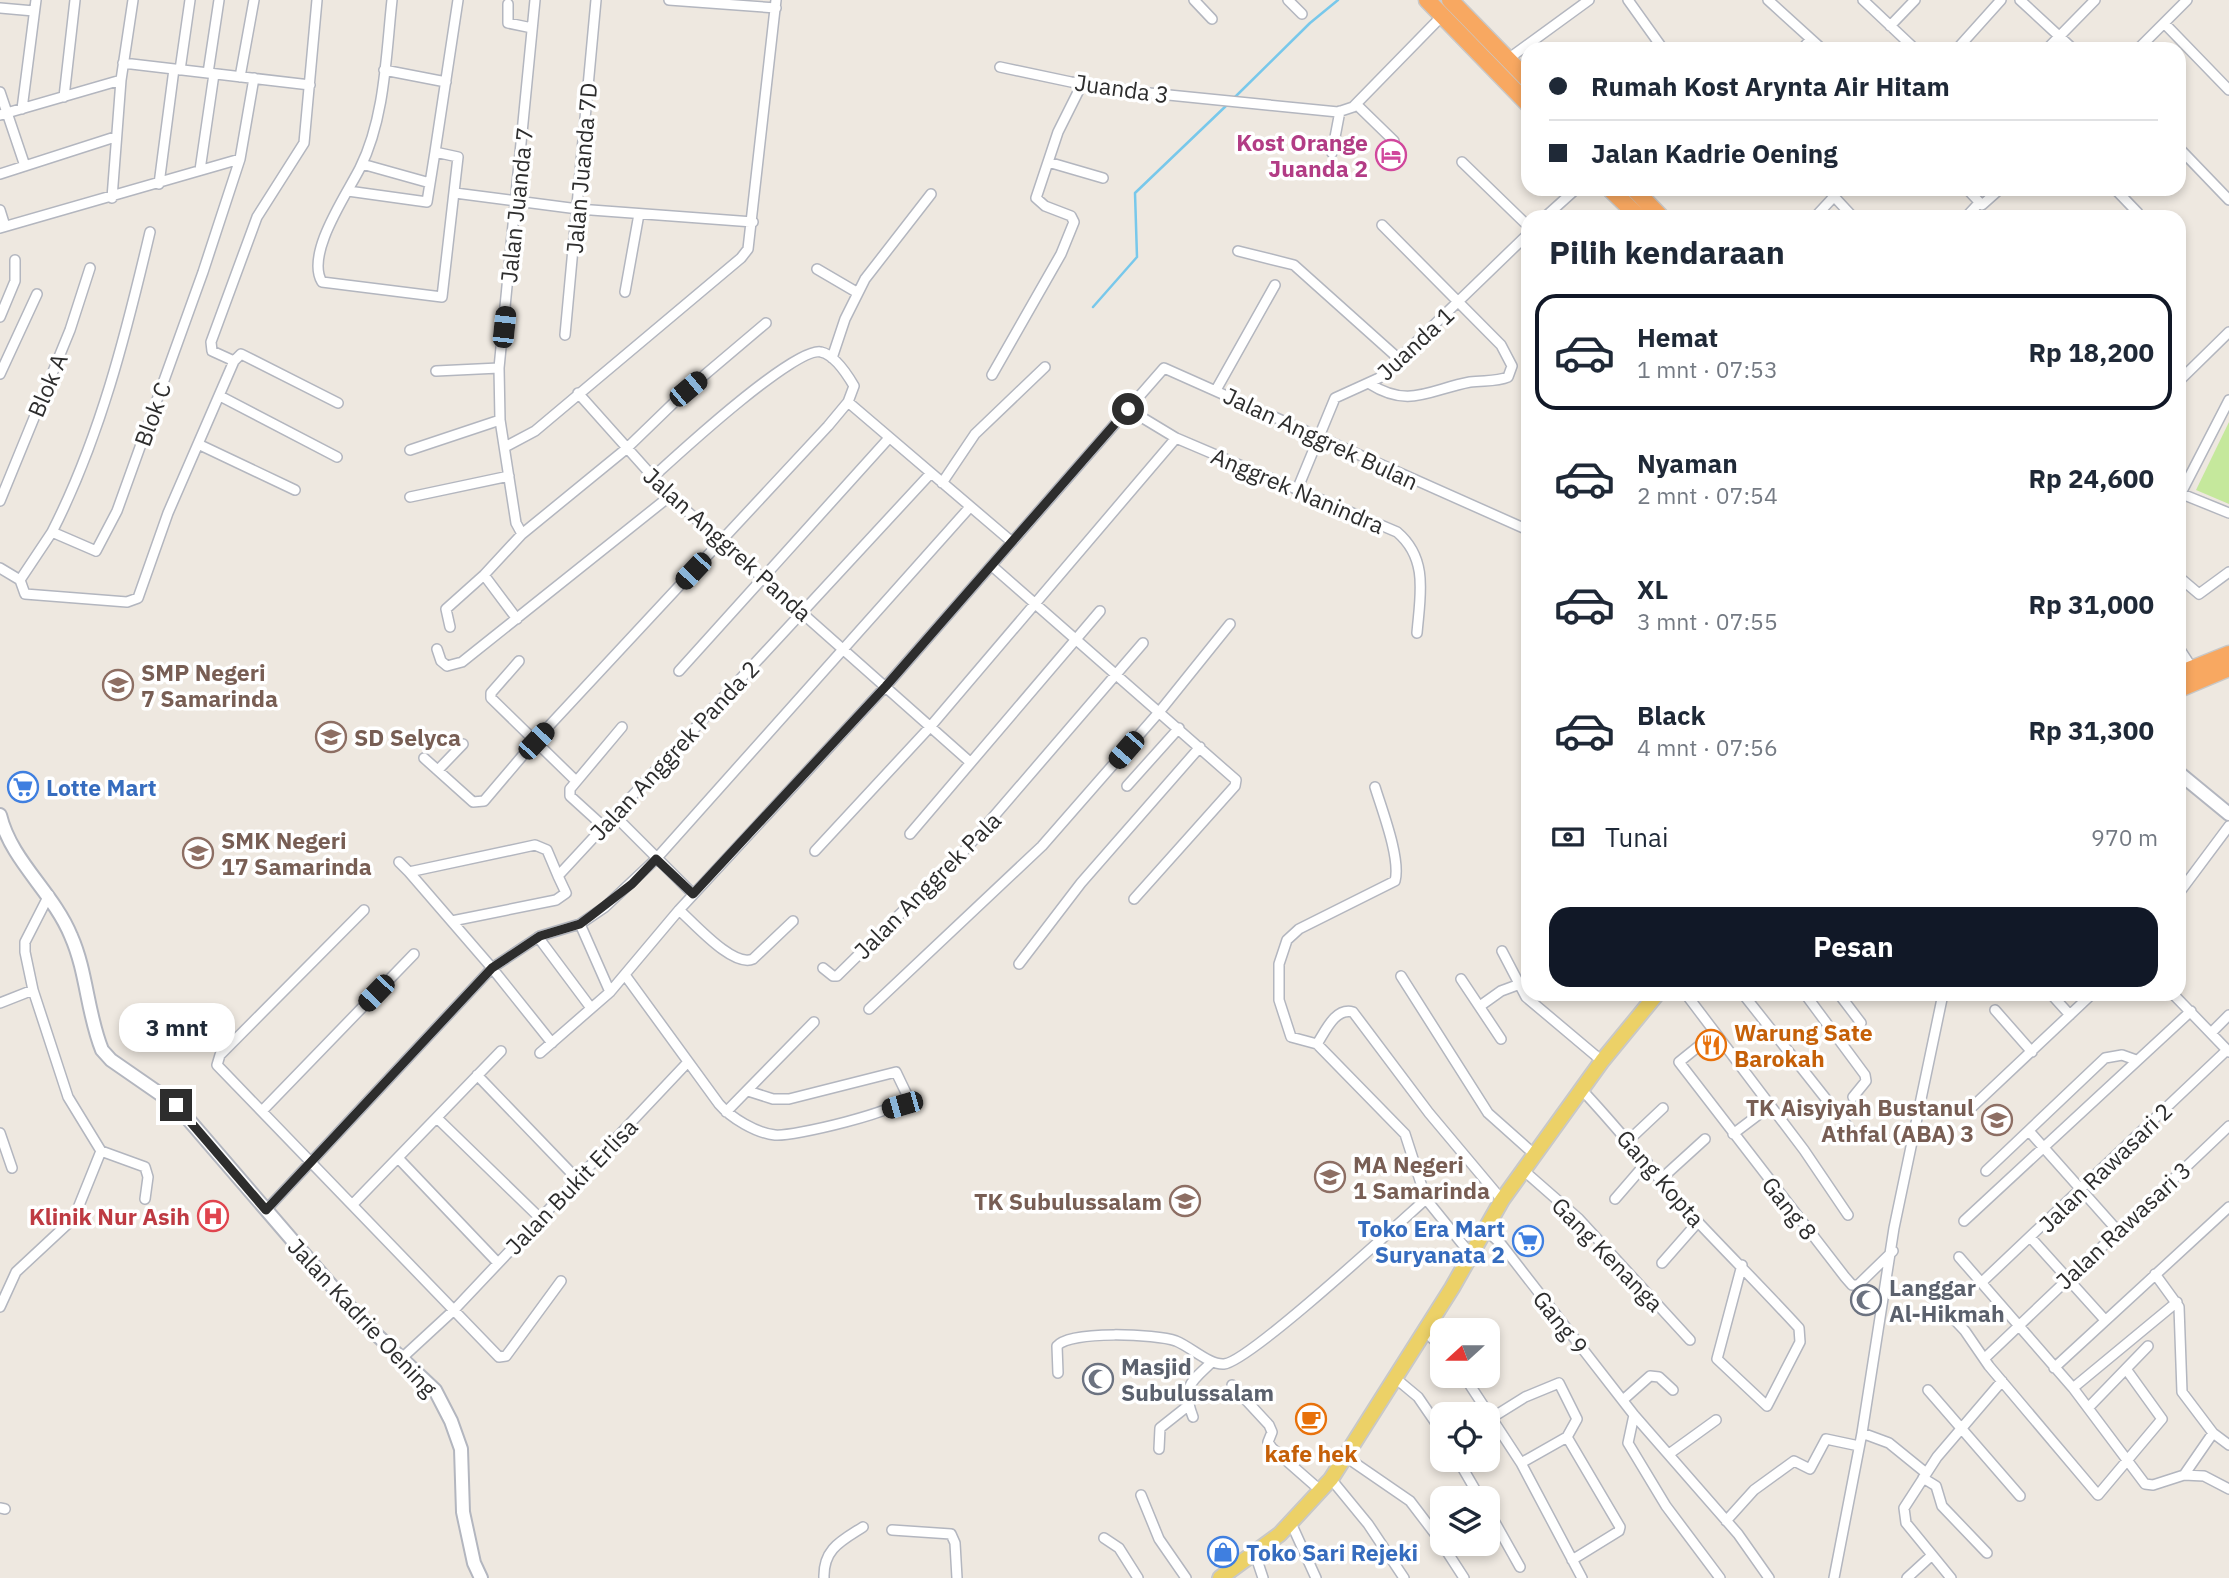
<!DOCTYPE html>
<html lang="id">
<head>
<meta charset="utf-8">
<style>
  body { margin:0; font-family:"IBM Plex Sans",sans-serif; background:#f2f2f3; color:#1f2937; height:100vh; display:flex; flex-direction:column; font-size:26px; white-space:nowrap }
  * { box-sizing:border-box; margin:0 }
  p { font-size:23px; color:#747a83 }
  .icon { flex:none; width:38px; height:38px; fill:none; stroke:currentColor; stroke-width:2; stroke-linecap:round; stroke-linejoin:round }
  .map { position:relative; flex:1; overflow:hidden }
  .details { position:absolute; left:1521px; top:210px; width:665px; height:791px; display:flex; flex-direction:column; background:#fff; border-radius:21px; box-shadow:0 4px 10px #0003 }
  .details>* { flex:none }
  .banner { position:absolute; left:1521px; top:42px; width:665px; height:154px; border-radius:21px; box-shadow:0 4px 10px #0003; display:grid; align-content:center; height:154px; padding:0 28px; background:#fff }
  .needle { width:46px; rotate:249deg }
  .controls { position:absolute; left:1430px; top:1318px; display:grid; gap:14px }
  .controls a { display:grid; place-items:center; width:70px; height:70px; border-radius:14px; background:#fff; box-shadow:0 4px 10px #0003; font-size:35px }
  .end { position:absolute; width:32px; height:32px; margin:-16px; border:9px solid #2d2d2d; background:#fff; box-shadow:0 0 0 4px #fff }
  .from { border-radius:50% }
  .bubble { position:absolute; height:49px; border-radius:21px; background:#fff; box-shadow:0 4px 10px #0003; font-size:23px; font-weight:700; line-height:49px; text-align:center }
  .car { position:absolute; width:21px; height:42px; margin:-21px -10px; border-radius:9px; box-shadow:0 0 5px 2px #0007; background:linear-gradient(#222 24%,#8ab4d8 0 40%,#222 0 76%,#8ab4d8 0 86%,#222 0) }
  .banner b { display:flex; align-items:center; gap:24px; height:66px; font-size:26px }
  .banner b+b { border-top:2px solid #e0e1e3 }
  .banner i { width:18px; height:18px; background:#1f2937 }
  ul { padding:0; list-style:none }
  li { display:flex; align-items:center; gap:21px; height:116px; margin:0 14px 10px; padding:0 14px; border:4px solid transparent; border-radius:21px }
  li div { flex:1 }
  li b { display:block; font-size:26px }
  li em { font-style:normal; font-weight:700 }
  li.selected { border-color:#111827 }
  li>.icon { width:63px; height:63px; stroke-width:1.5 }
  h2 { padding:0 28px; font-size:32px; line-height:84px }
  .pay { display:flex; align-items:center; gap:18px; height:77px; padding:0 28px; font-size:26px }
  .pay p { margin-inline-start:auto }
  .button { display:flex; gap:14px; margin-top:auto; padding:14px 28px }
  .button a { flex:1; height:80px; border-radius:21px; background:#111827; color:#fff; font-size:28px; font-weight:700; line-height:80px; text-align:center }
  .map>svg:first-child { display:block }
  .pitch { fill:#c5e89c }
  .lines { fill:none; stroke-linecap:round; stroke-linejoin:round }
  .stream { stroke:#78c8eb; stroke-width:2.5 }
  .street-casing { stroke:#b3b6bf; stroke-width:12 }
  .secondary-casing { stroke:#b3b6bf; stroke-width:16 }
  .primary-casing { stroke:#c8c8c8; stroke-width:18 }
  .highway-casing { stroke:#c8c8c8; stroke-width:19 }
  .street { stroke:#fff; stroke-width:9 }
  .secondary { stroke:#fff; stroke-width:12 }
  .primary { stroke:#ecd167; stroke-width:14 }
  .highway { stroke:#f8a861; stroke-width:16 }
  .route { stroke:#2d2d2d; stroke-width:9 }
  .labels { text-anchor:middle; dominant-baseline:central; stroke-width:7; stroke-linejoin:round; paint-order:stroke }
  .street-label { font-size:23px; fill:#2d2d2d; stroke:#fff }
  .hotel-label { font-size:23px; font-weight:bold; fill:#b23c85; stroke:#fff; text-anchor:end }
  .education-label { font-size:23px; font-weight:bold; fill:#785e54; stroke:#fff; text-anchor:start }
  .shop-label { font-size:23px; font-weight:bold; fill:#366cbe; stroke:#fff; text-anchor:start }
  .food-label { font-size:23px; font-weight:bold; fill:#c56008; stroke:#fff; text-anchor:start }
  .health-label { font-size:23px; font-weight:bold; fill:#be3a42; stroke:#fff; text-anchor:end }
  .worship-label { font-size:23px; font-weight:bold; fill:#5b616d; stroke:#fff; text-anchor:start }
</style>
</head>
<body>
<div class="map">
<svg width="2229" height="1578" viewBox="0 0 2229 1578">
  <rect width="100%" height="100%" fill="#eee8e0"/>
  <path class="pitch" d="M2229 422V504L2196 490Z"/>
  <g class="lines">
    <path class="stream" d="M1233 99 1310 23 1338 0
      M1093 307 1137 257 1135 193 1228 104"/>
    <g class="street-casing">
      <path id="street" d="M669 0 776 8
        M1194 0 1212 19
        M1288 0 1302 14
        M1628 0 1663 49
        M1768 0 1822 49
        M1863 0 1915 49
        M2020 0 2073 49
        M508 4V23L532 28
        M0 8 34 11
        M2164 23 2229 90
        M1890 26 1915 0
        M1802 49 1811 39
        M1957 49 2001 0
        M2047 49 2095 0
        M2138 49 2187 0
        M1508 59 1589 0
        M123 63 310 85
        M1000 67 1071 82 1139 92 1338 112 1353 107 1442 16
        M180 70 190 0
        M384 70 446 82
        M208 73 219 0
        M240 77 254 0
        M254 78 240 159 203 272 117 511 96 551 52 532 20 580 25 594 127 602 138 598 168 513 234 361 241 354 338 403
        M0 92 25 166
        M64 97 75 0
        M1356 104 1394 141
        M22 109 36 0
        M0 115 121 80
        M2179 148 2229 200
        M435 152 458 0
        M1332 153 1340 111
        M1048 162 1103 178
        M1462 162 1528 226
        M362 164 430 183
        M200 170 214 74
        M0 174 115 137
        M159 184 174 69
        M1827 189 1853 217
        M1967 189 1982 205 2000 189
        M2115 189 2138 213
        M348 191 427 202 435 152 458 157 442 297 322 282C305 254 347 194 360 168 385 118 386 55 392 0
        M455 193 578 209 753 222
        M112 198 121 80 133 0
        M0 210 5 226
        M1545 217 1576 189
        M1815 217 1841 189
        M1966 217 1979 203
        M0 228 240 159
        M1238 251 1294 265 1399 359
        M817 269 858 293
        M625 292 639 214
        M0 317 15 281V260
        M565 335 596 0
        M832 358 845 319 865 279 931 194
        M234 361 212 351 211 342 257 217 304 143 317 0
        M436 371 499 368
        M0 374 37 294
        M992 375 1061 254 1074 222 1071 216 1045 206 1036 198 1058 132 1082 84
        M2179 381 2229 332
        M1370 384C1409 409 1431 389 1470 382 1484 380 1496 382 1508 377L1512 366 1501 345 1382 225
        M1216 390 1275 285
        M578 393 670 496 970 762
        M220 396 337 457
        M848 402 1012 542
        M1128 409 1176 438 1397 532C1429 559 1420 596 1417 633
        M198 444 295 490
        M505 447 535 431 741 258 748 249 776 0
        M410 450 500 420
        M942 483 975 434 1045 367
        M1297 490 1335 398 1379 378 1528 234
        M2182 494 2229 513
        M410 497 509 476
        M2179 497 2229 400
        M0 501 70 330 90 268
        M52 532C100 438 126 334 150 232
        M522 534 516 523 500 420 499 368 535 0
        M992 566 1236 780 1235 786 1134 899
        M0 568 20 580
        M484 575 517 619
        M2179 577 2199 594 2229 572
        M450 627 446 609 484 575 522 534 626 449 688 389 766 323
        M2179 648 2192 668
        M437 649 441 661 447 666 462 662 670 496
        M519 661 491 693V698L576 781
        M679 671 889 438
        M424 758 473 802 484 801 535 741 828 426 848 402 854 386C847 374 835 355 821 352 796 345 675 457 652 478
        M438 770 463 744
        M1127 786 1179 728
        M1375 787C1382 810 1401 859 1395 881L1299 929 1287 940 1279 964V1000L1291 1037 1317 1044 1405 1134 1426 1199 1472 1256
        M614 815 693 894
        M603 826 570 796V789L622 727
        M910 834 1100 611
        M815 851 930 727 1176 438
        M399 862 409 872
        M558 876 547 850 535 845 409 872 492 968 540 936 580 924 605 907 656 859 970 507
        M2179 893 2229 826
        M364 910 220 1055 217 1065 499 1357 506 1356 561 1281
        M679 910C694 923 733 968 753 959L793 921
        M452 921 556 900 566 893 558 876 931 473
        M580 924 610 992
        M538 937 591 1008
        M1502 951 1526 997 1602 1061
        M1019 964 1081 883 1200 747
        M823 968 833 976H837L964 851 1143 643
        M625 975 719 1104C731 1118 756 1133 775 1135 792 1137 902 1111 908 1097L896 1072 789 1099H773L748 1091
        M1401 976 1488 1113 1534 1154
        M1461 979 1501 1039
        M1686 994 1804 1150 1848 1215
        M1743 994 1849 1128
        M1805 994 1865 1075 1866 1081 1853 1097
        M1839 994 1861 1023
        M2051 994 2070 1015
        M2173 994 2229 1052
        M0 1003 33 990
        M1480 1006 1501 991 1528 981
        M869 1009 1042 846 1160 711 1230 624
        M1995 1010 2032 1052
        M1715 1033 1679 1062 1845 1277 1852 1285H1858L1893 1251
        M2211 1033 2229 1015
        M1317 1044C1325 1032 1335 1007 1353 1012L1429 1113 1502 1200
        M540 1053 610 992 679 910 886 686 1164 368 1528 530
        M477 1075 579 1181
        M1581 1089C1622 1132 1658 1180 1699 1223 1732 1258 1766 1292 1799 1328L1800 1342 1767 1406 1717 1359 1742 1265
        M1970 1109 2092 994
        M262 1111 414 954
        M726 1112 814 1022
        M437 1118 541 1219
        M2029 1131 2117 1230
        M0 1133 12 1168
        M1733 1134 1770 1106
        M1629 1140 1663 1108
        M101 1151 145 1167 148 1177 145 1199
        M399 1159 498 1263
        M1523 1170 1579 1219 1690 1340
        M1986 1171 2105 1058 2122 1055 2136 1060
        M1661 1179 1705 1139
        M1615 1199 1647 1162
        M353 1204 501 1051
        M266 1210 492 968 552 1043
        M1964 1221 2191 1011
        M1486 1230 1501 1244 1634 1415 1738 1534 1769 1578
        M2031 1238 2105 1320
        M1959 1257 2073 1388 2145 1484 2153 1485 2184 1475 2213 1433
        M1662 1263 1698 1222
        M2155 1274 2179 1307 2182 1392 2213 1433 2229 1445
        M1981 1283 2227 1050
        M1934 1298 1965 1331 1989 1366 2098 1495 2162 1419 2126 1369
        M0 1307 16 1272 74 1218 101 1151 68 1097 33 990 25 952V942L49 895
        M1424 1330 1442 1348
        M403 1357 454 1310 688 1062
        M1985 1358 2229 1126
        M2054 1368 2229 1207
        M1058 1373 1057 1346C1070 1330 1156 1334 1176 1341 1191 1347 1209 1365 1224 1364 1249 1362 1398 1224 1426 1199
        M1464 1376 1521 1463 1582 1578
        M1394 1377 1418 1397 1442 1432
        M1232 1385 1269 1425 1272 1432 1268 1442 1272 1448 1321 1491
        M2073 1388 2177 1302
        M1928 1390 2020 1496
        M1623 1400 1650 1376 1659 1377 1673 1390
        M2088 1408 2148 1346
        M1634 1415 1628 1443 1666 1506 1720 1578
        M1193 1417C1181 1386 1191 1382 1212 1362
        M1493 1417 1525 1397 1559 1383 1577 1419 1567 1437
        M1862 1433 1889 1443 1926 1473
        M1159 1449 1160 1428 1189 1405
        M1669 1454 1716 1420
        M1346 1457 1410 1501 1442 1543
        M1458 1460 1480 1498
        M1521 1463 1567 1437 1620 1527 1619 1531 1572 1560
        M2184 1475 2204 1476 2229 1489
        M1923 1478 1936 1486 1942 1506 1987 1553
        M1331 1479 1368 1524 1404 1578
        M1141 1495 1159 1539 1186 1578
        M0 1508 5 1509
        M1488 1510 1520 1567
        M1726 1521 1754 1490 1794 1461 1810 1469 1826 1439 1859 1446
        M1291 1523 1316 1578
        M892 1530 951 1534 955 1543 957 1578
        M1104 1538 1119 1548 1138 1578
        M1442 1544 1464 1578
        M1255 1554 1263 1578
        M824 1578C823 1549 841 1541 863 1527
        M1834 1578 1862 1433 1894 1228 1943 994
        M1907 1578 1931 1556
        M1951 1578 1906 1523 1904 1508 1937 1457 2002 1381"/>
    </g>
    <g class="secondary-casing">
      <path id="secondary" d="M2179 773 2229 814
        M0 815C11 861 53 892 71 936 87 972 87 1013 102 1050L111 1060 176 1105 361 1320 435 1390 451 1421 461 1449 463 1512 474 1563 481 1578"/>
    </g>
    <g class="primary-casing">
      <path id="primary" d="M1220 1578 1280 1534 1331 1479 1452 1288 1502 1200 1602 1061 1657 994"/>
    </g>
    <g class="highway-casing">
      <path id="highway" d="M1427 0 1528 104
        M1450 0 1528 80
        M1610 189 1639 217
        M1634 189 1661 217
        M2179 674 2229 654
        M2179 689 2229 668"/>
    </g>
    <use href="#street" class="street"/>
    <use href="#secondary" class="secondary"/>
    <use href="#primary" class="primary"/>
    <use href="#highway" class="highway"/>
  </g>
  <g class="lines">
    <path class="route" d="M176 1105 266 1210 492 968 540 936 580 924 592 915 632 884 656 859 693 894 886 686 1128 409"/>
  </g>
  <defs>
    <g id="hotel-ring" transform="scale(1.575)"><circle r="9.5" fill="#fff" stroke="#d1479c" stroke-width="1.5"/><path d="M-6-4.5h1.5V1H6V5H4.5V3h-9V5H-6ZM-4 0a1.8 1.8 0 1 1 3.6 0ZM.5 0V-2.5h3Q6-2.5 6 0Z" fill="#d1479c"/></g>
    <g id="school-ring" transform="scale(1.575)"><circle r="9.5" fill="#fff" stroke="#8d6e63" stroke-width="1.5"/><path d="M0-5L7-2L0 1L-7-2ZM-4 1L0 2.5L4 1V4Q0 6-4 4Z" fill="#8d6e63"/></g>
    <g id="supermarket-ring" transform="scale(1.575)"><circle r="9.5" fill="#fff" stroke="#3f7fe0" stroke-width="1.5"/><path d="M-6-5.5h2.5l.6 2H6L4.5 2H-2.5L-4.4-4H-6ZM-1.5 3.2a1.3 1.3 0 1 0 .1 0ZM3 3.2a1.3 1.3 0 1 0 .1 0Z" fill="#3f7fe0"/></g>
    <g id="restaurant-ring" transform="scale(1.575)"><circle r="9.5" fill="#fff" stroke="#e8710a" stroke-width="1.5"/><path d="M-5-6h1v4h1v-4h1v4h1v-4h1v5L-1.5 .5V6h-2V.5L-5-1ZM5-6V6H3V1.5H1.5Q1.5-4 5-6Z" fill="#e8710a"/></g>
    <g id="hospital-ring" transform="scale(1.575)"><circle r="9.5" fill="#fff" stroke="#e0444e" stroke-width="1.5"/><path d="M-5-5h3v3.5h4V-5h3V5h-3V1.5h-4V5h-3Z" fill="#e0444e"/></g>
    <g id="mosque-ring" transform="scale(1.575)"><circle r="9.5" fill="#fff" stroke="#6b7280" stroke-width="1.5"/><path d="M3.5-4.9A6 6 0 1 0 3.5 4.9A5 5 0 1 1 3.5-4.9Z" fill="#6b7280"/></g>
    <g id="cafe-ring" transform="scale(1.575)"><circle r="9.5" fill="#fff" stroke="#e8710a" stroke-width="1.5"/><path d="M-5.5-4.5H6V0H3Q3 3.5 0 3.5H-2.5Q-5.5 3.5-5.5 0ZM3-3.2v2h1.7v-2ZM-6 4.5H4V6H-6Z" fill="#e8710a"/></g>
    <g id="shop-ring" transform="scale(1.575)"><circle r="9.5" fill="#fff" stroke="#3f7fe0" stroke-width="1.5"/><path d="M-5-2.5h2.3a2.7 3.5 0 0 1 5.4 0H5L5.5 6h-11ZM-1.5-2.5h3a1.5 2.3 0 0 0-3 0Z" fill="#3f7fe0"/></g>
  </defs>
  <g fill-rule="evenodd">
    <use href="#hotel-ring" x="1391" y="155"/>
    <use href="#school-ring" x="118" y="685"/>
    <use href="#school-ring" x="331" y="737"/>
    <use href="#supermarket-ring" x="23" y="787"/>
    <use href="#school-ring" x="198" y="853"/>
    <use href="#restaurant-ring" x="1711" y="1045"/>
    <use href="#school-ring" x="1997" y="1120"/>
    <use href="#school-ring" x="1330" y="1177"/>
    <use href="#school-ring" x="1185" y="1201"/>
    <use href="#hospital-ring" x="213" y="1216"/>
    <use href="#supermarket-ring" x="1528" y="1241"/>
    <use href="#mosque-ring" x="1866" y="1300"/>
    <use href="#mosque-ring" x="1098" y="1379"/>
    <use href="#cafe-ring" x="1311" y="1419"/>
    <use href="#shop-ring" x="1223" y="1552"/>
  </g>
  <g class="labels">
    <g class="street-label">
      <text transform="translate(1122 88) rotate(8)">Juanda 3</text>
      <text transform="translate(581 168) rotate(-85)">Jalan Juanda 7D</text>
      <text transform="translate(516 205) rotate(-84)">Jalan Juanda 7</text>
      <text transform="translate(1415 343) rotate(-43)">Juanda 1</text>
      <text transform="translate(47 385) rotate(-67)">Blok A</text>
      <text transform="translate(152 414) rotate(-70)">Blok C</text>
      <text transform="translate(1321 438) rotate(25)">Jalan Anggrek Bulan</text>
      <text transform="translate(1298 490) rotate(23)">Anggrek Nanindra</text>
      <text transform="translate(728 544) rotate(42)">Jalan Anggrek Panda</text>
      <text transform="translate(674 750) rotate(-47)">Jalan Anggrek Panda 2</text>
      <text transform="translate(927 885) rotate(-45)">Jalan Anggrek Pala</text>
      <text transform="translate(2105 1167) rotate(-44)">Jalan Rawasari 2</text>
      <text transform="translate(1661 1178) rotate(49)">Gang Kopta</text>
      <text transform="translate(571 1186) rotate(-46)">Jalan Bukit Erlisa</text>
      <text transform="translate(1790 1208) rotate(52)">Gang 8</text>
      <text transform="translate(2123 1225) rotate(-43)">Jalan Rawasari 3</text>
      <text transform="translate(1608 1254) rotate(46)">Gang Kenanga</text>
      <text transform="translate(363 1317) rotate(47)">Jalan Kadrie Oening</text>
      <text transform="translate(1561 1322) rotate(52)">Gang 9</text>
    </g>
    <g class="hotel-label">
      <text x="1368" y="142">Kost Orange<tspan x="1368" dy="26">Juanda 2</tspan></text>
    </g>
    <g class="education-label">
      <text x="141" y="672">SMP Negeri<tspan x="141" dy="26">7 Samarinda</tspan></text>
      <text x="354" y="737">SD Selyca</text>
      <text x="221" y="840">SMK Negeri<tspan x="221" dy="26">17 Samarinda</tspan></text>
      <text x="1974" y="1107" text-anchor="end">TK Aisyiyah Bustanul<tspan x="1974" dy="26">Athfal (ABA) 3</tspan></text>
      <text x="1353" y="1164">MA Negeri<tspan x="1353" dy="26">1 Samarinda</tspan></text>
      <text x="1162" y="1201" text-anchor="end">TK Subulussalam</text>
    </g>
    <g class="shop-label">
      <text x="46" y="787">Lotte Mart</text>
      <text x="1505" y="1228" text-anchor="end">Toko Era Mart<tspan x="1505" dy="26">Suryanata 2</tspan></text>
      <text x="1246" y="1552">Toko Sari Rejeki</text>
    </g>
    <g class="food-label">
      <text x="1734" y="1032">Warung Sate<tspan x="1734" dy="26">Barokah</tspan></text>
      <text x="1311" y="1453" text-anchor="middle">kafe hek</text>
    </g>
    <g class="health-label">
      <text x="190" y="1216">Klinik Nur Asih</text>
    </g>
    <g class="worship-label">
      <text x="1889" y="1287">Langgar<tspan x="1889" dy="26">Al-Hikmah</tspan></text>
      <text x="1121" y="1366">Masjid<tspan x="1121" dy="26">Subulussalam</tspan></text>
    </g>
  </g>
</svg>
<div class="controls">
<a><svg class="needle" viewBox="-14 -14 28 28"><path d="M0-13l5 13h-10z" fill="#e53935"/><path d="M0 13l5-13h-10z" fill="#747a83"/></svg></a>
<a><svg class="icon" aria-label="locate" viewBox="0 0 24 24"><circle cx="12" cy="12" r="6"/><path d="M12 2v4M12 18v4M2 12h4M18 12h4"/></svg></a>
<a><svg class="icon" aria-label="layers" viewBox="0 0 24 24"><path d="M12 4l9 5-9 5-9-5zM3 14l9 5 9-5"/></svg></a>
</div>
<i class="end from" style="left:1128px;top:409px"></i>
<i class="end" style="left:176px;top:1105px"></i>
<div class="bubble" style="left:119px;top:1003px;width:116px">3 mnt</div>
<i class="car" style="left:504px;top:327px;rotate:6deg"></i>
<i class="car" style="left:688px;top:389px;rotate:50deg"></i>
<i class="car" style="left:693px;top:571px;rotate:223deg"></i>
<i class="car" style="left:536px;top:741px;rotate:43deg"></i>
<i class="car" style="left:1126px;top:750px;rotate:221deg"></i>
<i class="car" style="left:376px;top:993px;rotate:224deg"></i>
<i class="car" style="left:902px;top:1105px;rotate:254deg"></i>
<div class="banner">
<b><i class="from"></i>Rumah Kost Arynta Air Hitam</b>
<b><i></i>Jalan Kadrie Oening</b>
</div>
<section class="details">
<h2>Pilih kendaraan</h2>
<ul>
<li class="selected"><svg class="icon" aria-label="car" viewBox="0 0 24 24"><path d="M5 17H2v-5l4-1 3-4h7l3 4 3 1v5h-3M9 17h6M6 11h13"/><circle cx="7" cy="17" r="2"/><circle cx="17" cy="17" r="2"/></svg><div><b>Hemat</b><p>1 mnt · 07:53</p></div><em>Rp 18,200</em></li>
<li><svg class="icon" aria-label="car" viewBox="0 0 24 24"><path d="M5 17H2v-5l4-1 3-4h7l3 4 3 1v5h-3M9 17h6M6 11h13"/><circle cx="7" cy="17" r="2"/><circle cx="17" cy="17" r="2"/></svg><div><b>Nyaman</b><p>2 mnt · 07:54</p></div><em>Rp 24,600</em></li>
<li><svg class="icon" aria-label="car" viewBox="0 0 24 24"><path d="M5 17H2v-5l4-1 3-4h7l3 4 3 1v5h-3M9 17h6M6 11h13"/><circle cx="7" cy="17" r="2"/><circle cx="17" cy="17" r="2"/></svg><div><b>XL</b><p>3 mnt · 07:55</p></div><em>Rp 31,000</em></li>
<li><svg class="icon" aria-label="car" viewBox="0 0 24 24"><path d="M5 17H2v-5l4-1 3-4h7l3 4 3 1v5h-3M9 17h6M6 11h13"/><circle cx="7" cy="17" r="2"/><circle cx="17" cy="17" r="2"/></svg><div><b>Black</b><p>4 mnt · 07:56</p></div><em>Rp 31,300</em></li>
</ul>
<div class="pay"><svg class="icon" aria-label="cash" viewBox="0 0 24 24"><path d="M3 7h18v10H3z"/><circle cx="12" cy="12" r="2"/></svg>Tunai<p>970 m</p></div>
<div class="button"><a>Pesan</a></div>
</section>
</div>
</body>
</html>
